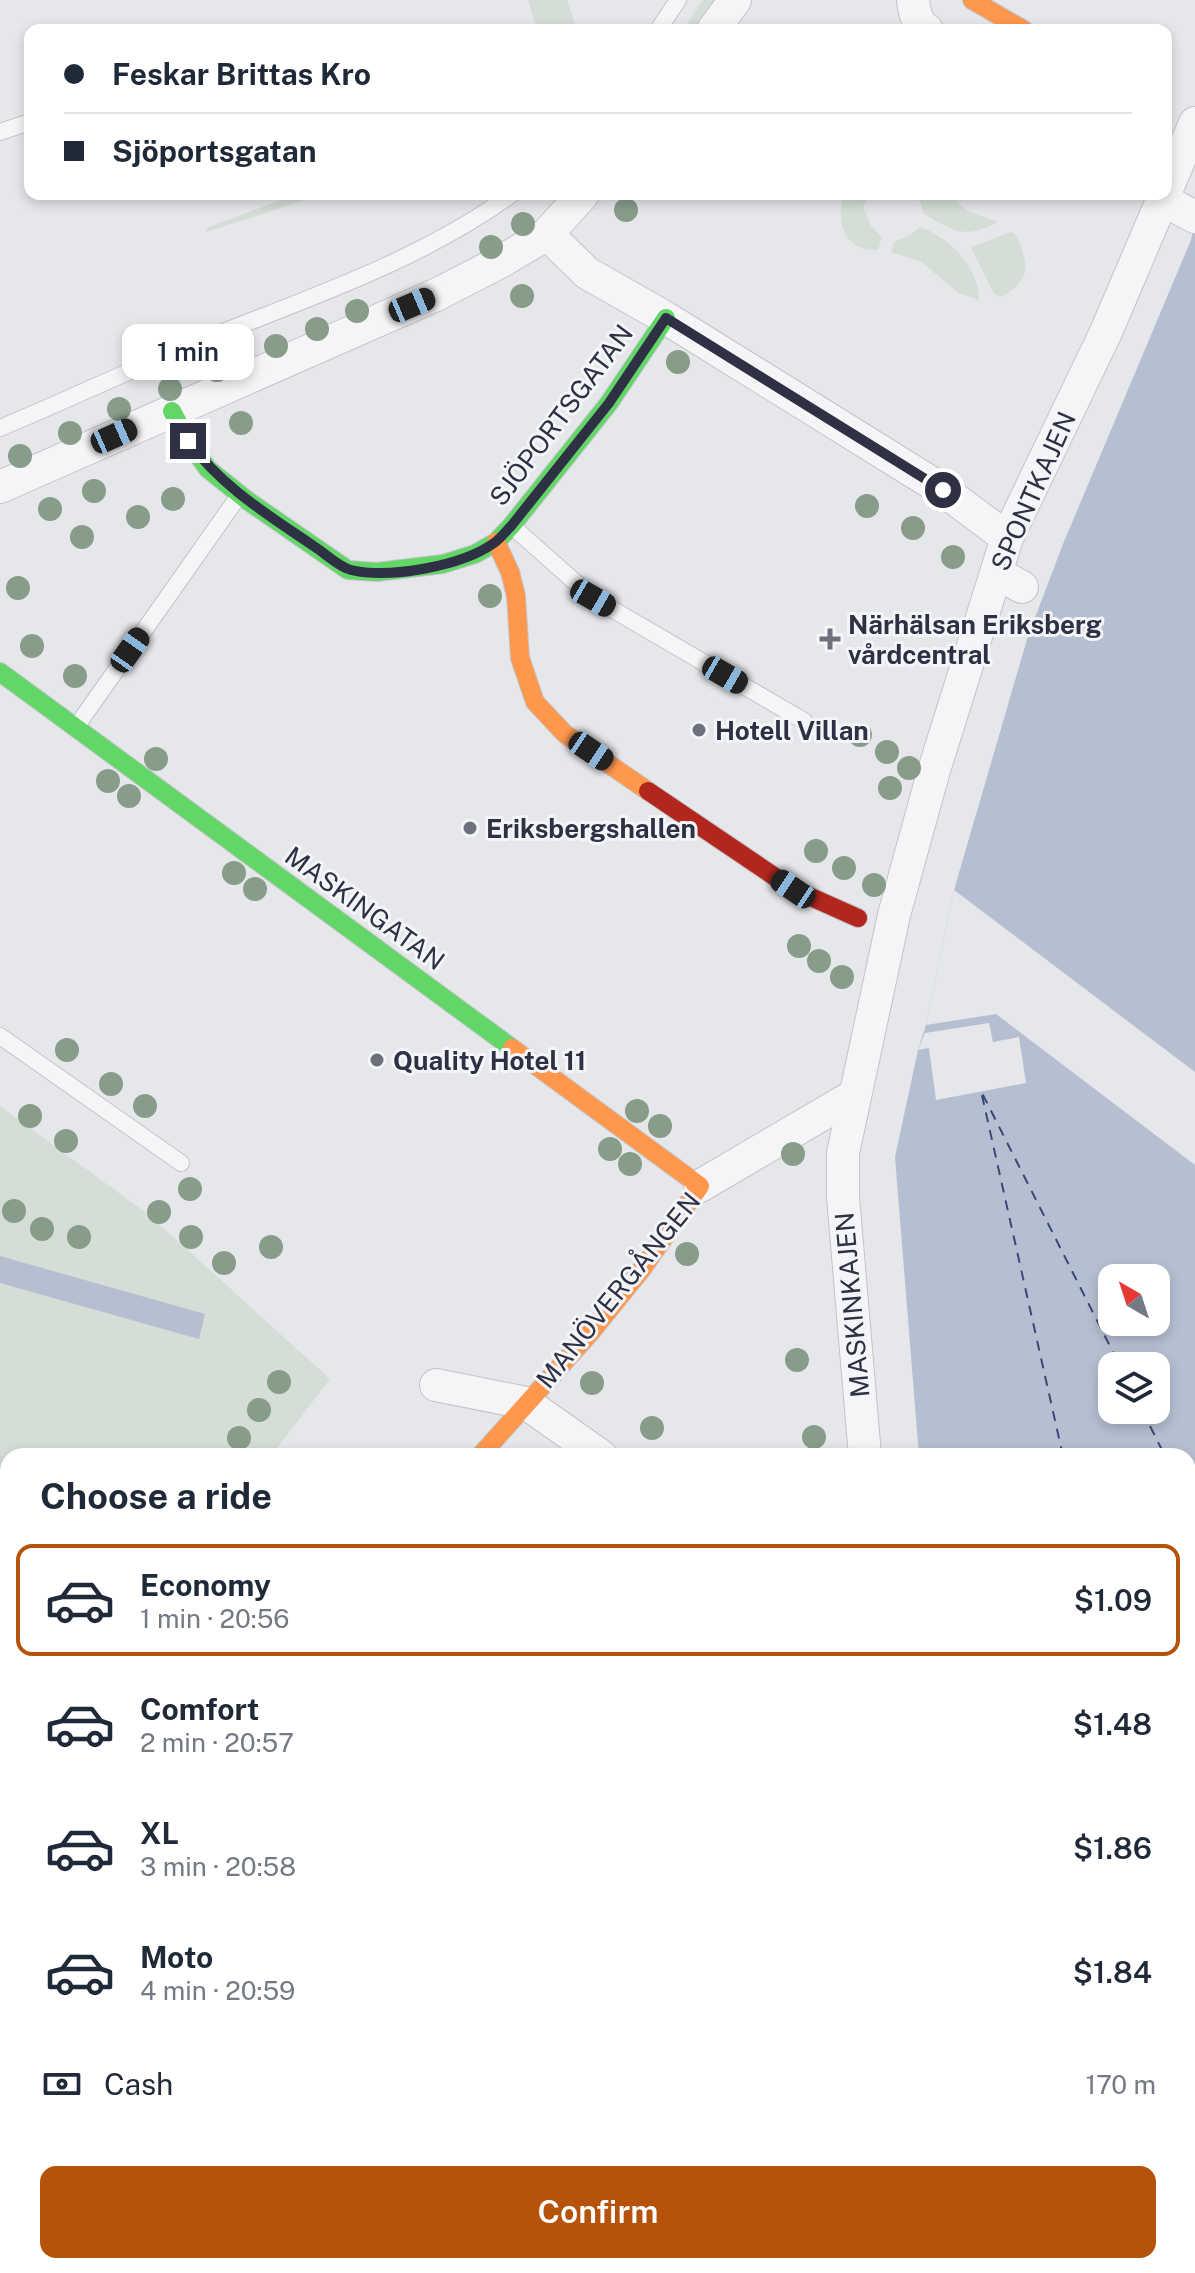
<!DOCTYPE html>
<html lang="en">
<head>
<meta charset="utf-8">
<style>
  body { margin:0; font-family:"Public Sans",sans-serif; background:#f2f2f3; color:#1f2937; height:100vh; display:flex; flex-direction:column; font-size:30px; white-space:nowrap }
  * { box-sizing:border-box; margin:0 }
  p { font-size:26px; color:#747a83 }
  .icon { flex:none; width:44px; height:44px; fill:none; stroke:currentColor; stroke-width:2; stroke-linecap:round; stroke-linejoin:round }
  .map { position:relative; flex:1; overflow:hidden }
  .side { position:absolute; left:0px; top:1448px; width:1196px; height:826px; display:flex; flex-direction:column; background:#fff; border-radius:24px 24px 0 0; box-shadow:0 4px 12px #0003 }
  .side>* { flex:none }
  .top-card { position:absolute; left:24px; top:24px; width:1148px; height:176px; border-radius:16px; box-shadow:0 4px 12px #0003; display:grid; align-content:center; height:176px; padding:0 40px; background:#fff }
  .needle { width:52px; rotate:321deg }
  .fabs { position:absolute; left:1098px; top:1264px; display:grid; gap:16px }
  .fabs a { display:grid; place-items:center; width:72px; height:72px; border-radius:16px; background:#fff; box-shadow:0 4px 12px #0003; font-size:40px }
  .end { position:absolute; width:36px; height:36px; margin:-18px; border:10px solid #2d3143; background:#fff; box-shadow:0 0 0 4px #fff }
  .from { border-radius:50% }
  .bubble { position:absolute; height:56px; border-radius:16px; background:#fff; box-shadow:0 4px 12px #0003; font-size:26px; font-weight:600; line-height:56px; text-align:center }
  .car { position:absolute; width:24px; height:48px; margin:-24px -12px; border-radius:10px; box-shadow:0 0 6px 2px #0007; background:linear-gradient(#222 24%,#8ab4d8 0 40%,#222 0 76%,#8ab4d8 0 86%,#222 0) }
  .top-card b { display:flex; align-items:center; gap:28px; height:76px; font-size:30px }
  .top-card b+b { border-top:2px solid #e0e1e3 }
  .top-card i { width:20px; height:20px; background:#1f2937 }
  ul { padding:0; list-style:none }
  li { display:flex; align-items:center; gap:24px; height:112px; margin:0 16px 12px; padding:0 24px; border:4px solid transparent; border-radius:16px }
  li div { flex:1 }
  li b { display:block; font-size:30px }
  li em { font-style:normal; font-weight:600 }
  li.on { border-color:#b45309 }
  li>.icon { width:72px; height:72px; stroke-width:1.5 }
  h2 { padding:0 40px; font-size:36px; line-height:96px }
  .pay { display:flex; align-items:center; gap:20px; height:88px; padding:0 40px; font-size:30px }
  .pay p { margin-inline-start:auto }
  .button { display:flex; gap:16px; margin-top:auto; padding:16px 40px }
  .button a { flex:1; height:92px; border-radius:16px; background:#b45309; color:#fff; font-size:32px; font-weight:600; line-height:92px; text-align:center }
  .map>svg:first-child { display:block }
  .green { fill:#d4ddd6 }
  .water { fill:#b6bfd2; fill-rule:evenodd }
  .pier { fill:#e5e7ea }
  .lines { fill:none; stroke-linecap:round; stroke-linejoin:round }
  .ferry { stroke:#394974; stroke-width:2; stroke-dasharray:10 8; stroke-linecap:butt }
  .lane-casing { stroke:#c2c4c7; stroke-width:18 }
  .street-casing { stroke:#c2c4c7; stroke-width:34 }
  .fast-casing { stroke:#c2c4c7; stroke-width:20 }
  .slow-casing { stroke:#c2c4c7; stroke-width:20 }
  .jam-casing { stroke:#c2c4c7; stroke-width:20 }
  .lane { stroke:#f5f5f7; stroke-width:16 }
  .street { stroke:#f5f5f7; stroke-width:32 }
  .fast { stroke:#63d668; stroke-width:18 }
  .slow { stroke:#ff974d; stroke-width:18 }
  .jam { stroke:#b3261e; stroke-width:18 }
  .tree { fill:#889c8a }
  .route { stroke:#2d3143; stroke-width:10 }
  .poi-dot { fill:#6d717d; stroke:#f4f5f8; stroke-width:3 }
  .labels { text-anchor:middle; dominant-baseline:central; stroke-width:6; stroke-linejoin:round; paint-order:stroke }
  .street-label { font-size:26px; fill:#2d3143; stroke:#f4f5f8 }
  .poi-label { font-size:26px; font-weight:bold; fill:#2d3143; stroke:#f4f5f8; text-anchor:start }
</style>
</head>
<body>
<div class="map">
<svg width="1195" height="2273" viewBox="0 0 1195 2273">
  <rect width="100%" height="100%" fill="#e5e7ea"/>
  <path class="green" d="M528 0H567L577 30H537Z
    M703 0H721L701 30H683Z
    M298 194 321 195 206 232 208 227Z
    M844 194H870L863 207 871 226 882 237 878 250C844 252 835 221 844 194Z
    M914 194H949L967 211 998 222C964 240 953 231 923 213L921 203Z
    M920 227C949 237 979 267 979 300L959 293 920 261 891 252 894 242 910 235Z
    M1011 232 1015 234C1029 261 1032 281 1001 297L994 294 971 247Z
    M0 1106 149 1215 330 1379 271 1456H8V1504L0 1499Z
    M613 2266H668L662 2273H619Z"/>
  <path class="water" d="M1195 220V2273H966V2266H1188V1456H919L895 1157 918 1050 926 1025 954 890 1028 636 1063 544 1191 240ZM1112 1278H1156V1322H1112ZM1112 1366H1156V1410H1112Z
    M0 1256 205 1314 199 1339 0 1283Z"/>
  <path class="pier" d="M954 890 1195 1072V1165L996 1014 926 1025Z
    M989 1023 993 1042 1019 1037 1026 1083 936 1100 929 1048 918 1050 925 1033Z"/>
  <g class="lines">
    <path class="ferry" d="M1142 1410 1165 1456
      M1063 1456 981 1091 1120 1366
      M1188 1502 1195 1516
      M1188 2013 1195 2045"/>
    <g class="lane-casing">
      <path id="lane" d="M658 30 678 0
        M0 132 30 122
        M0 428C70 399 138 366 208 338 311 297 421 260 512 194
        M513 527 593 598 804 721
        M76 727 238 497
        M0 1036 181 1163"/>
    </g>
    <g class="street-casing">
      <path id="street" d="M913 0C914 11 917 24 927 30
        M713 30 735 0
        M1163 200 1195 217
        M547 234 587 273 666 318 943 490 1007 538
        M0 487 438 294 502 261 547 234 583 194
        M996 573 1022 587
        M700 1186 855 1095
        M436 1385 526 1403 601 1456
        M865 1456 843 1197V1153L894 915 934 770 1007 538 1106 332 1195 123
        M0 1871 8 1880
        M0 2038 8 2031
        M391 2266 400 2273
        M933 2266V2273"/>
    </g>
    <g class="fast-casing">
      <path id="fast" d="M172 411 188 441 208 469 248 501 348 570 377 572 443 564 475 554 496 542 512 525 609 403 666 318
        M0 672 512 1048"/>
    </g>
    <g class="slow-casing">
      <path id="slow" d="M972 0 1024 30
        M496 542 510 572 516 596 520 658 535 702 565 734 648 791
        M480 1456 591 1332 642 1269 700 1186 512 1048"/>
    </g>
    <g class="jam-casing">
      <path id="jam" d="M648 791 793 889 858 918"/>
    </g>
    <use href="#lane" class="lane"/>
    <use href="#street" class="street"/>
    <use href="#fast" class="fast"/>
    <use href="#slow" class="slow"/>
    <use href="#jam" class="jam"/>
  </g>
  <g class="tree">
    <circle cx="626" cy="210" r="12"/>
    <circle cx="523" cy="224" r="12"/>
    <circle cx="491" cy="247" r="12"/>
    <circle cx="522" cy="296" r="12"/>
    <circle cx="357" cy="311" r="12"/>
    <circle cx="317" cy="329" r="12"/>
    <circle cx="276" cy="346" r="12"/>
    <circle cx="678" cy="362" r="12"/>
    <circle cx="217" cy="370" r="12"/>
    <circle cx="170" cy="389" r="12"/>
    <circle cx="119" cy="409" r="12"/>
    <circle cx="241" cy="423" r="12"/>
    <circle cx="70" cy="433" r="12"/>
    <circle cx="20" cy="456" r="12"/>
    <circle cx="94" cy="491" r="12"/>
    <circle cx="173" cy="499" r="12"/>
    <circle cx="867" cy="506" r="12"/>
    <circle cx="50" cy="509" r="12"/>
    <circle cx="138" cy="517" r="12"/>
    <circle cx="913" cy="528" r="12"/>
    <circle cx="82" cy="537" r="12"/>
    <circle cx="953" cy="557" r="12"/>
    <circle cx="18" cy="588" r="12"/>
    <circle cx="490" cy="596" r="12"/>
    <circle cx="32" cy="646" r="12"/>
    <circle cx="75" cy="676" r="12"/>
    <circle cx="860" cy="735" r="12"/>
    <circle cx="887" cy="752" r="12"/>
    <circle cx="156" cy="759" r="12"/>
    <circle cx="909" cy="768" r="12"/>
    <circle cx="108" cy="781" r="12"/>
    <circle cx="890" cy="788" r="12"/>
    <circle cx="129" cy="796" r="12"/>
    <circle cx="816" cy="851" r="12"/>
    <circle cx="844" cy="868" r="12"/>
    <circle cx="234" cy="873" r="12"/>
    <circle cx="874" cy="885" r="12"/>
    <circle cx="255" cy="889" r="12"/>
    <circle cx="799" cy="946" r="12"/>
    <circle cx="819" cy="961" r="12"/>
    <circle cx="842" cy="977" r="12"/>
    <circle cx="67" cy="1050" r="12"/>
    <circle cx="111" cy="1084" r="12"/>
    <circle cx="145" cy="1106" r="12"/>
    <circle cx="637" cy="1111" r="12"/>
    <circle cx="30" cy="1116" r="12"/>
    <circle cx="660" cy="1126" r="12"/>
    <circle cx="66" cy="1141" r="12"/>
    <circle cx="610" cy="1149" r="12"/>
    <circle cx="793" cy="1154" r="12"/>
    <circle cx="630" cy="1164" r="12"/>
    <circle cx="190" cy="1189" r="12"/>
    <circle cx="14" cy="1211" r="12"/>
    <circle cx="159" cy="1212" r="12"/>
    <circle cx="42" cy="1229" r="12"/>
    <circle cx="79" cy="1237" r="12"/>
    <circle cx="191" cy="1237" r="12"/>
    <circle cx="271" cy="1247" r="12"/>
    <circle cx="687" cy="1254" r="12"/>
    <circle cx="224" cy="1263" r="12"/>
    <circle cx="797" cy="1360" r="12"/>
    <circle cx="279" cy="1382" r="12"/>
    <circle cx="592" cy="1383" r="12"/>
    <circle cx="259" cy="1410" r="12"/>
    <circle cx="652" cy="1428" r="12"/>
    <circle cx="814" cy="1437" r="12"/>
    <circle cx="239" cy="1438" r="12"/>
  </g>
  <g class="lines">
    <path class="route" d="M188 441C223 488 267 514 315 547 326 554 339 567 351 570 390 579 462 566 494 543 501 538 506 531 512 525L609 403 666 318 943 490"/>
  </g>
  <g class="poi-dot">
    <path d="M826 627h8v8h8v8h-8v8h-8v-8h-8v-8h8z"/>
    <circle cx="699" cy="730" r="8"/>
    <circle cx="470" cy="828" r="8"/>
    <circle cx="377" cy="1060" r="8"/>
  </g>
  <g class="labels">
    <g class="street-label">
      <text transform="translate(561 415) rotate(-53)">SJÖPORTSGATAN</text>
      <text transform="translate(1033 491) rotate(-66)">SPONTKAJEN</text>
      <text transform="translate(365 908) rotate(36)">MASKINGATAN</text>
      <text transform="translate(618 1290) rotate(-51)">MANÖVERGÅNGEN</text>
      <text transform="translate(852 1305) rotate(-95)">MASKINKAJEN</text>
    </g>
    <g class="poi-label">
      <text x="848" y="624">Närhälsan Eriksberg<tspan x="848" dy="30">vårdcentral</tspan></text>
      <text x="715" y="730">Hotell Villan</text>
      <text x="486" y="828">Eriksbergshallen</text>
      <text x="393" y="1060">Quality Hotel 11</text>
    </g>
  </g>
</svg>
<div class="fabs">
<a><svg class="needle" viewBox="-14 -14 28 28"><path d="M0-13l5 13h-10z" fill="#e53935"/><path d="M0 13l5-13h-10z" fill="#747a83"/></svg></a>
<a><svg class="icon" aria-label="layers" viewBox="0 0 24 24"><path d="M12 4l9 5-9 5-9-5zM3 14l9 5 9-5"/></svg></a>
</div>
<i class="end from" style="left:943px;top:490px"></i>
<i class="end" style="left:188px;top:441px"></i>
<div class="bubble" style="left:122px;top:324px;width:132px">1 min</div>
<i class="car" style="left:412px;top:305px;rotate:67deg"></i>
<i class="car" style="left:114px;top:436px;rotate:66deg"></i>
<i class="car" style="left:593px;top:598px;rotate:120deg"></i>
<i class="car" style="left:130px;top:650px;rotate:35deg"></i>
<i class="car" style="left:725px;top:675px;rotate:120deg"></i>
<i class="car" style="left:591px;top:751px;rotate:124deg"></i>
<i class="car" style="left:793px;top:889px;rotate:304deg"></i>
<div class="top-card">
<b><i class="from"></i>Feskar Brittas Kro</b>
<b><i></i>Sjöportsgatan</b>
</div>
<section class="side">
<h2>Choose a ride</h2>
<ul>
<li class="on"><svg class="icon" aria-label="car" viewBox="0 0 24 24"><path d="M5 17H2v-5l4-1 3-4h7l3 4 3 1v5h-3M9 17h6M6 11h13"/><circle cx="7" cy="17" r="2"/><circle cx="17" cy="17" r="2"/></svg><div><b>Economy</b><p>1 min · 20:56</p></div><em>$1.09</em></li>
<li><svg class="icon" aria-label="car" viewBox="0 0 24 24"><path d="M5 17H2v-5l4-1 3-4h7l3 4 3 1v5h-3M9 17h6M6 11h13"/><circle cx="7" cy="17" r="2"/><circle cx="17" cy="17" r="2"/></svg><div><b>Comfort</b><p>2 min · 20:57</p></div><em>$1.48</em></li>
<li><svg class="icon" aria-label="car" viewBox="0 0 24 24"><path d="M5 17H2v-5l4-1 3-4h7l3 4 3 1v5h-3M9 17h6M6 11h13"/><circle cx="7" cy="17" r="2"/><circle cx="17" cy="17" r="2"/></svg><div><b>XL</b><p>3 min · 20:58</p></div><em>$1.86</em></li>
<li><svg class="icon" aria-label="car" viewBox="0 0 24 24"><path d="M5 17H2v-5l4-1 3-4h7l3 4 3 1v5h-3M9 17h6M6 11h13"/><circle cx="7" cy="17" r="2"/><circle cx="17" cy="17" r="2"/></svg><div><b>Moto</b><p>4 min · 20:59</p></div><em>$1.84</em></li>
</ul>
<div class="pay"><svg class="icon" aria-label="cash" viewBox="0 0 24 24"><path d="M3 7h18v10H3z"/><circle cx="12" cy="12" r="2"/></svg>Cash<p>170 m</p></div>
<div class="button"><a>Confirm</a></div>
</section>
</div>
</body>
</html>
